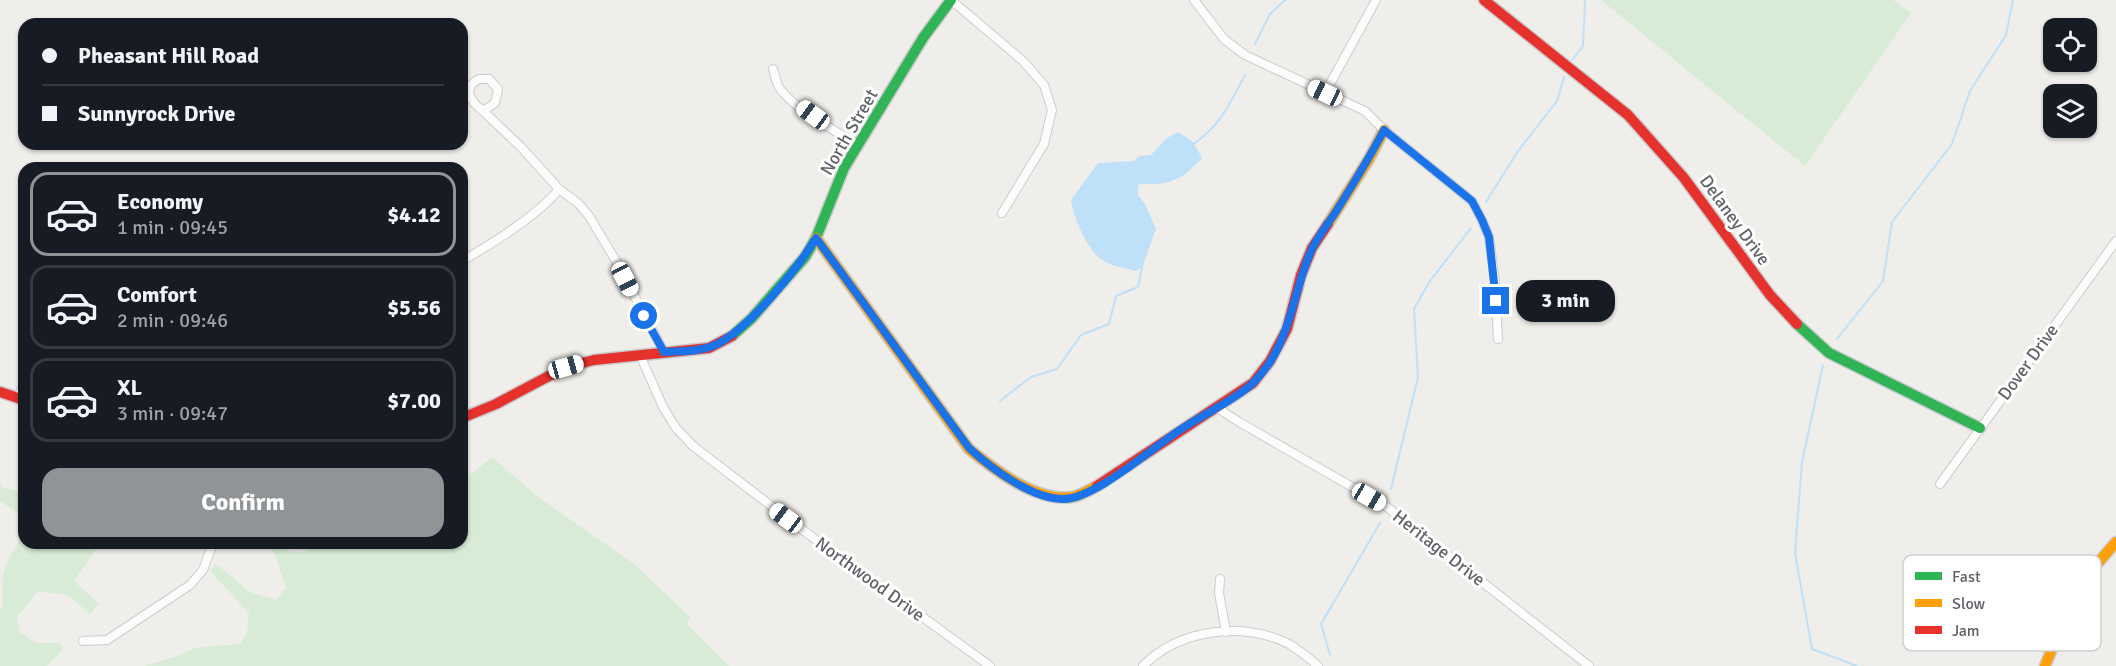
<!DOCTYPE html>
<html lang="en">
<head>
<meta charset="utf-8">
<style>
  body { margin:0; font-family:Signika,sans-serif; background:#242831; color:#f1f3f6; height:100vh; display:flex; flex-direction:column; font-size:22px; white-space:nowrap }
  * { box-sizing:border-box; margin:0 }
  p { font-size:20px; color:#9ea1a6 }
  .icon { flex:none; width:33px; height:33px; fill:none; stroke:currentColor; stroke-width:2; stroke-linecap:round; stroke-linejoin:round }
  .map { position:relative; flex:1; overflow:hidden }
  .side { position:absolute; left:18px; top:162px; width:450px; height:387px; display:flex; flex-direction:column; background:#171b24; border-radius:18px; box-shadow:0 2px 4px #0004 }
  .side>* { flex:none }
  .top-card { position:absolute; left:18px; top:18px; width:450px; height:132px; border-radius:18px; box-shadow:0 2px 4px #0004; display:grid; align-content:center; height:132px; padding:0 24px; background:#171b24 }
  .fabs { position:absolute; left:2043px; top:18px; display:grid; gap:12px }
  .fabs a { display:grid; place-items:center; width:54px; height:54px; border-radius:12px; background:#171b24; box-shadow:0 2px 4px #0004; font-size:30px }
  .end { position:absolute; width:27px; height:27px; margin:-14px; border:8px solid #1a73e8; background:#fff; box-shadow:0 0 0 3px #fff }
  .from { border-radius:50% }
  .bubble { position:absolute; height:42px; border-radius:18px; background:#171b24; box-shadow:0 2px 4px #0004; font-size:20px; font-weight:700; line-height:42px; text-align:center }
  .car { position:absolute; width:18px; height:36px; margin:-18px -9px; border-radius:8px; box-shadow:0 0 4px 2px #0007; background:linear-gradient(#fff 24%,#345 0 40%,#fff 0 76%,#345 0 86%,#fff 0) }
  .top-card b { display:flex; align-items:center; gap:21px; height:57px; font-size:22px }
  .top-card b+b { border-top:2px solid #363941 }
  .top-card i { width:15px; height:15px; background:#f1f3f6 }
  ul { padding:10px 0 0; list-style:none }
  li { display:flex; align-items:center; gap:18px; height:84px; margin:0 12px 9px; padding:0 12px; border:3px solid #363941; border-radius:18px }
  li div { flex:1 }
  li b { display:block; font-size:22px }
  li em { font-style:normal; font-weight:700 }
  li.active { border-color:#919496 }
  li>.icon { width:54px; height:54px; stroke-width:1.5 }
  .button { display:flex; gap:12px; margin-top:auto; padding:12px 24px }
  .button a { flex:1; height:69px; border-radius:18px; background:#919496; color:#fff; font-size:24px; font-weight:700; line-height:69px; text-align:center }
  .map>svg:first-child { display:block }
  .green { fill:#d8ebd6 }
  .water { fill:#bfe0f9 }
  .lines { fill:none; stroke-linecap:round; stroke-linejoin:round }
  .stream { stroke:#bfe0f9; stroke-width:2 }
  .street-casing { stroke:#cbcccc; stroke-width:10 }
  .fast-casing { stroke:#cacacb; stroke-width:13 }
  .slow-casing { stroke:#cacacb; stroke-width:13 }
  .jam-casing { stroke:#cacacb; stroke-width:13 }
  .street { stroke:#fdfcfc; stroke-width:8 }
  .fast { stroke:#30b455; stroke-width:10 }
  .slow { stroke:#ff9f0a; stroke-width:10 }
  .jam { stroke:#e5322d; stroke-width:10 }
  .route { stroke:#1a73e8; stroke-width:8 }
  .labels { text-anchor:middle; dominant-baseline:central; stroke-width:6; stroke-linejoin:round; paint-order:stroke }
  .street-label { font-size:18px; fill:#5f6368; stroke:#fff }
  .key { fill:#fff; stroke:#cfd0d2; stroke-width:1.5 }
  .key-label { font-size:16px; fill:#5f6368 }
</style>
</head>
<body>
<div class="map">
<svg width="2116" height="666" viewBox="0 0 2116 666">
  <rect width="100%" height="100%" fill="#efeeea"/>
  <path class="green" d="M1601 0H1893L1911 13 1805 166Z
    M492 457 538 497 634 564 690 617 687 624 729 666H144L175 657 195 648 240 644 247 633 249 613 210 571 216 564 250 592 276 600 286 588 274 552 267 543H277L290 552H305L316 543H462V482Z
    M0 483 3 487 24 493V528L20 514 0 501Z
    M24 534V543H100L74 581 99 604 90 614 68 595 38 591 17 617 20 632 36 643H60L62 650 47 666H0V610L3 604C0 571 7 560 24 534Z"/>
  <path class="water" d="M1178 132 1193 142 1202 158C1188 173 1178 182 1157 184 1150 185 1145 182 1138 185V195L1145 204 1156 229 1142 267 1136 271C1126 268 1113 267 1104 261 1087 251 1074 218 1071 200L1098 163 1134 161 1139 156 1151 155 1167 138Z"/>
  <g class="lines">
    <path class="stream" d="M1255 44 1270 14 1285 0
      M1572 60 1583 46 1585 0
      M1192 145C1220 127 1230 103 1245 75
      M1486 202 1518 151 1557 101 1564 77
      M1837 339 1883 281 1892 222 1952 144 1970 91 2006 35 2013 0
      M1823 365 1802 462 1795 553 1812 649 1857 666
      M1000 401 1031 377 1057 369 1081 335 1109 324 1116 296 1138 287 1143 262
      M1391 489 1418 377 1414 309 1430 281 1471 228
      M1330 655 1321 624 1380 523"/>
    <g class="street-casing">
      <path id="street" d="M951 0 1023 61 1044 85 1052 110 1044 144 1002 213
        M1194 0 1224 39 1245 55 1365 111 1384 130 1472 201 1482 220 1489 237 1495 282 1498 339
        M773 69C775 75 776 82 779 87 791 107 837 132 858 145
        M479 79H489L498 89 495 103 483 111C471 102 461 88 479 79Z
        M1325 93 1376 0
        M483 111 521 147 559 189 579 204 589 216 616 261 664 352
        M462 261C490 245 540 214 559 189
        M640 355 663 407 676 428 693 446 804 531 990 666
        M18 398 24 383
        M1216 407 1239 422 1387 507 1589 666
        M1940 484 2116 241
        M1220 579 1219 593 1226 632
        M83 641 107 640 190 585 203 570 213 543
        M1143 666C1179 629 1243 621 1289 644 1299 650 1309 658 1318 666"/>
    </g>
    <g class="fast-casing">
      <path id="fast" d="M1797 324 1829 353 1980 428
        M732 336 752 318 805 257 816 238 844 168 923 38 951 0"/>
    </g>
    <g class="slow-casing">
      <path id="slow" d="M1328 224 1369 159 1384 130
        M816 238 969 449C995 470 1036 502 1072 497 1080 496 1089 490 1097 486
        M2045 666 2064 619 2084 579 2116 542"/>
    </g>
    <g class="jam-casing">
      <path id="jam" d="M1484 0 1628 115 1684 178 1770 295 1797 324
        M0 392 24 400
        M462 418 496 404 566 367 594 360 709 348 732 336
        M1097 486 1253 383 1270 361 1287 329 1301 275 1312 248 1328 224"/>
    </g>
    <use href="#street" class="street"/>
    <use href="#fast" class="fast"/>
    <use href="#slow" class="slow"/>
    <use href="#jam" class="jam"/>
  </g>
  <g class="lines">
    <path class="route" d="M644 316 664 352C679 351 696 352 710 347 745 335 797 269 816 238L969 448C992 469 1032 499 1064 499 1096 498 1152 448 1180 430 1203 414 1232 402 1253 383 1259 377 1265 369 1270 362 1292 328 1295 287 1311 251 1317 238 1327 225 1335 213 1352 186 1369 159 1384 130L1472 201 1482 220 1489 237 1496 301"/>
  </g>
  <g class="labels">
    <g class="street-label">
      <text transform="translate(849 132) rotate(-60)">North Street</text>
      <text transform="translate(1735 220) rotate(54)">Delaney Drive</text>
      <text transform="translate(2028 362) rotate(-54)">Dover Drive</text>
      <text transform="translate(1439 548) rotate(38)">Heritage Drive</text>
      <text transform="translate(870 579) rotate(36)">Northwood Drive</text>
    </g>
  </g>
  <rect x="1903" y="555" width="198" height="96" rx="9" class="key"/>
  <rect x="1915" y="572" width="27" height="8" fill="#30b455"/>
  <rect x="1915" y="599" width="27" height="8" fill="#ff9f0a"/>
  <rect x="1915" y="626" width="27" height="8" fill="#e5322d"/>
  <g class="key-label">
    <text x="1952" y="582">Fast</text>
    <text x="1952" y="609">Slow</text>
    <text x="1952" y="636">Jam</text>
  </g>
</svg>
<div class="fabs">
<a><svg class="icon" aria-label="locate" viewBox="0 0 24 24"><circle cx="12" cy="12" r="6"/><path d="M12 2v4M12 18v4M2 12h4M18 12h4"/></svg></a>
<a><svg class="icon" aria-label="layers" viewBox="0 0 24 24"><path d="M12 4l9 5-9 5-9-5zM3 14l9 5 9-5"/></svg></a>
</div>
<i class="end from" style="left:644px;top:316px"></i>
<i class="end" style="left:1496px;top:301px"></i>
<div class="bubble" style="left:1516px;top:280px;width:99px">3 min</div>
<i class="car" style="left:1325px;top:93px;rotate:295deg"></i>
<i class="car" style="left:813px;top:115px;rotate:306deg"></i>
<i class="car" style="left:625px;top:279px;rotate:152deg"></i>
<i class="car" style="left:566px;top:367px;rotate:74deg"></i>
<i class="car" style="left:1369px;top:497px;rotate:120deg"></i>
<i class="car" style="left:786px;top:518px;rotate:307deg"></i>
<div class="top-card">
<b><i class="from"></i>Pheasant Hill Road</b>
<b><i></i>Sunnyrock Drive</b>
</div>
<section class="side">
<ul>
<li class="active"><svg class="icon" aria-label="car" viewBox="0 0 24 24"><path d="M5 17H2v-5l4-1 3-4h7l3 4 3 1v5h-3M9 17h6M6 11h13"/><circle cx="7" cy="17" r="2"/><circle cx="17" cy="17" r="2"/></svg><div><b>Economy</b><p>1 min · 09:45</p></div><em>$4.12</em></li>
<li><svg class="icon" aria-label="car" viewBox="0 0 24 24"><path d="M5 17H2v-5l4-1 3-4h7l3 4 3 1v5h-3M9 17h6M6 11h13"/><circle cx="7" cy="17" r="2"/><circle cx="17" cy="17" r="2"/></svg><div><b>Comfort</b><p>2 min · 09:46</p></div><em>$5.56</em></li>
<li><svg class="icon" aria-label="car" viewBox="0 0 24 24"><path d="M5 17H2v-5l4-1 3-4h7l3 4 3 1v5h-3M9 17h6M6 11h13"/><circle cx="7" cy="17" r="2"/><circle cx="17" cy="17" r="2"/></svg><div><b>XL</b><p>3 min · 09:47</p></div><em>$7.00</em></li>
</ul>
<div class="button"><a>Confirm</a></div>
</section>
</div>
</body>
</html>
